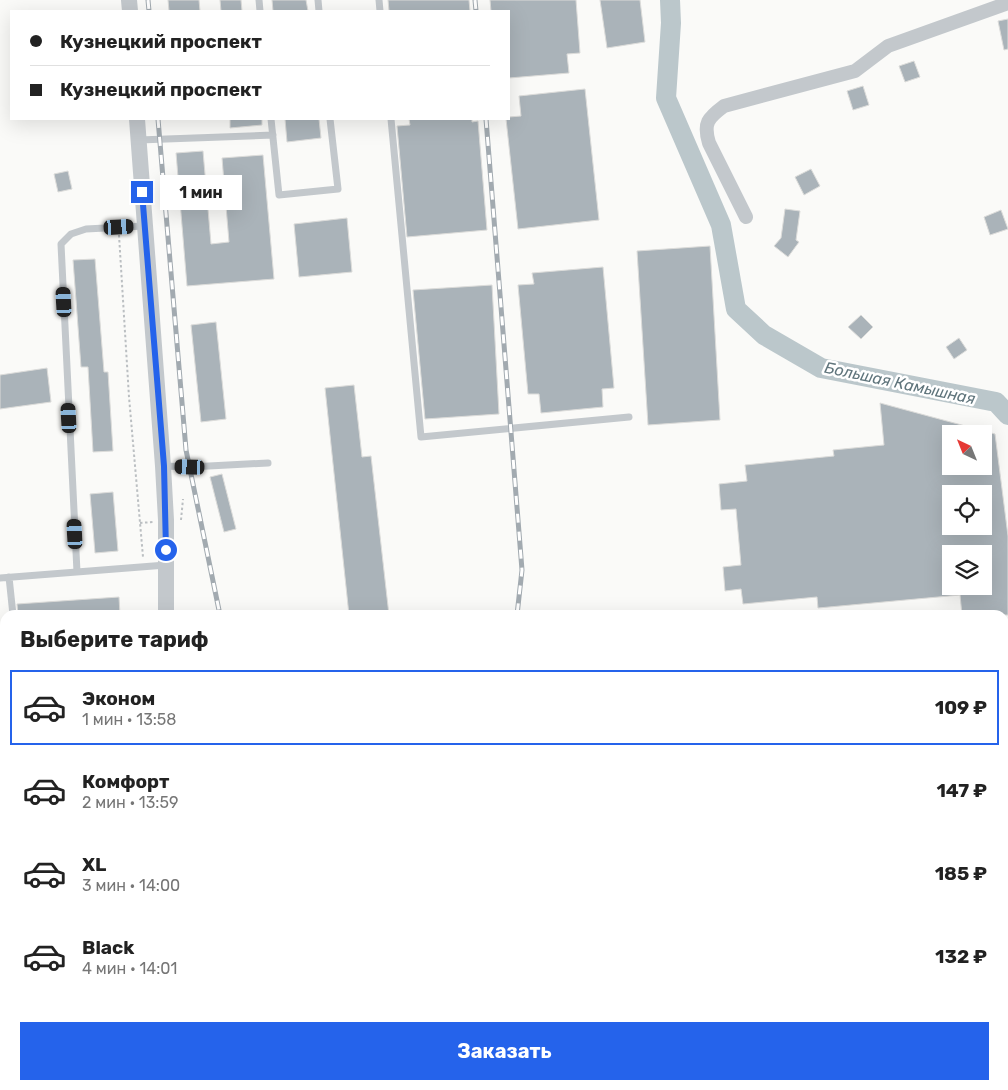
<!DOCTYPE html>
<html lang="ru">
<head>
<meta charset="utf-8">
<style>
  body { margin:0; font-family:Rubik,sans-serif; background:#f2f2f2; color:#222; height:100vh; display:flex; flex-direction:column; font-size:19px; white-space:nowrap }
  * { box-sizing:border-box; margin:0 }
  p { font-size:16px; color:#767676 }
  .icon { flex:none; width:28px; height:28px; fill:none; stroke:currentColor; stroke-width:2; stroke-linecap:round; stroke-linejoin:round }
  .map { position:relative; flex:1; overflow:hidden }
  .side { position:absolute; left:0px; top:610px; width:1009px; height:480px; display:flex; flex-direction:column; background:#fff; border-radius:15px 15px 0 0; box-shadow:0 5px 20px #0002 }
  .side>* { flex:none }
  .top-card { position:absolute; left:10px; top:10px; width:500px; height:110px; border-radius:0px; box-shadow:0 5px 20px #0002; display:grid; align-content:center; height:110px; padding:0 20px; background:#fff }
  .needle { width:32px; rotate:317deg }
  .controls { position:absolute; left:942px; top:425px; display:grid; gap:10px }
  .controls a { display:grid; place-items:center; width:50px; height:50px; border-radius:0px; background:#fff; box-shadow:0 5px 20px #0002; font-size:25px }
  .end { position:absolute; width:22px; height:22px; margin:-11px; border:6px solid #2563eb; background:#fff; box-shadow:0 0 0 2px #fff }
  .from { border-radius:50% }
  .bubble { position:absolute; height:35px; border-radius:0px; background:#fff; box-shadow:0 5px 20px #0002; font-size:16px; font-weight:700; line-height:35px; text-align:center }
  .car { position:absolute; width:15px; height:30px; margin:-15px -8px; border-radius:6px; box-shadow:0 0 4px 1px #0007; background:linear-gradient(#222 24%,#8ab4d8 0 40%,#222 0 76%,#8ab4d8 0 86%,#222 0) }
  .top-card b { display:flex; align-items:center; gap:18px; height:48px; font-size:19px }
  .top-card b+b { border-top:1px solid #e0e0e0 }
  .top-card i { width:12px; height:12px; background:#222 }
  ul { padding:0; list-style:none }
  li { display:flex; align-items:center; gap:15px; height:75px; margin:0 10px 8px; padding:0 10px; border:2px solid transparent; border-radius:0px }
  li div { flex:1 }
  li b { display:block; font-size:19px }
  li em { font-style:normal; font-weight:700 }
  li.on { border-color:#2563eb }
  li>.icon { width:45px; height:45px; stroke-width:1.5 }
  h2 { padding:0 20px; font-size:22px; line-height:60px }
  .button { display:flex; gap:10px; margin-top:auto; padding:10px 20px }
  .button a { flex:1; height:58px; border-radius:0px; background:#2563eb; color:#fff; font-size:20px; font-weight:700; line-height:58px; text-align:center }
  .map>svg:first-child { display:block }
  .built { fill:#e8e9e9 }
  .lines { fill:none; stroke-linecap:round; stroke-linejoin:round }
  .river { stroke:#bbc7cb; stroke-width:20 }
  .building { fill:#aab3b9; stroke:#dcdcda; fill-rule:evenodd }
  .path { stroke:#bbbfc2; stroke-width:2; stroke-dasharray:2.5 2.5; stroke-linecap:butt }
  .service { stroke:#c3c8cc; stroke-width:7 }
  .minor { stroke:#c3c8cc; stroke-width:14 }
  .tertiary { stroke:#c3c8cc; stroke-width:16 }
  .rail-casing { stroke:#a2aab0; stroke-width:5 }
  .rail { stroke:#fff; stroke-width:3; stroke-dasharray:9; stroke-linecap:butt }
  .route { stroke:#2563eb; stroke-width:6 }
  .labels { text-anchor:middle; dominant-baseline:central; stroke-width:5; stroke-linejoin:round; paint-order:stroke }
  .water-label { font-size:16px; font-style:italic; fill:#60757c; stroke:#fff }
</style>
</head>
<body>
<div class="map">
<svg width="1008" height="1090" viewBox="0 0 1008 1090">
  <rect width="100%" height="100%" fill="#fafaf8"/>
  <path class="built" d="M477 1085H910V1090H478Z"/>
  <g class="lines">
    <path class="river" d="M670 0 671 23 666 98 721 225 736 309 764 335 821 368 996 402 1008 415
      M1004 919 1008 911
      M951 1090 952 1085"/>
  </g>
  <path class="building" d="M168 0H199L200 11H169Z
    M220 0H241L242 11H221Z
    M272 0H306L308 11H273Z
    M388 0H469L470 11H389Z
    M490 0H576L580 53 567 54 569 73 509 78V11H491Z
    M600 0H640L645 42 607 48Z
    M1008 19V49L1004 50 998 21Z
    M914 61 920 77 905 82 899 66Z
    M863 86 869 105 853 110 847 91Z
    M585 89 599 220 518 229 506 119H509V117L521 116 519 96Z
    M230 119H262V125L230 128Z
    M285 119H319L321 138 287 142Z
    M409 119H472V122L478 121 487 230 407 237 397 126 410 125Z
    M203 151 211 244 229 242 222 158 263 155 274 279 187 286 176 153Z
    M811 169 820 186 804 195 795 177Z
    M68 171 72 189 58 192 54 174Z
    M785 209 800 211 796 240 799 242 788 257 774 246 781 238Z
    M1001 210 1008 229 990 235 984 217Z
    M347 218 352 272 299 277 294 224Z
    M710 246 720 420 648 425 637 251Z
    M95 259 104 372H108L113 451 93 452 88 367H81L73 260Z
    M603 267 614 388 602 389 603 407 541 413 539 394H528L518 285 534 284 532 273Z
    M492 285 499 414 425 419 413 290Z
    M861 315 873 327 861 339 848 327Z
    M216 322 226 419 201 422 191 325Z
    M959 338 967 350 954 359 946 347Z
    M47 368 51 402 0 409V375Z
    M354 385 362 457 371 456 389 615H349L325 388Z
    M880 403 995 434 1008 536V615H962L960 595 818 608 817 597 743 604 741 589 725 591 723 567 741 565 736 509 721 510 719 484 747 481 745 465 834 456 833 450 884 445ZM951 434H984V466H951ZM951 494H984V526H951ZM951 554H984V586H951Z
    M222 474 236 529 224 532 210 477Z
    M113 492 118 551 95 553 90 494Z
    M119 597 120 615H18L17 604Z"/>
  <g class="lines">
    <path class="path" d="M119 235 129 397 143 557
      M181 520 183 499
      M140 523 153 522"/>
    <path class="service" d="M259 0 260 11
      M318 0 319 11
      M379 0 380 11
      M271 119 279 195 338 189 330 119
      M391 119 421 437 629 417
      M139 140 273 135
      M164 466 190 467 268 463
      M77 572 61 244 71 234 86 229 144 226
      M9 577 13 615
      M0 578 166 565
      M0 644H5
      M0 694H5
      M0 813H5
      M464 1085 465 1090
      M583 1085 585 1090
      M214 1090 215 1085"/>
    <path class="minor" d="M746 217 709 143C703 123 708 118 724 106L855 71 888 46 1008 3
      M1004 688 1008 687"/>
    <path class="tertiary" d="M129 0 130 11
      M137 119 163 466 166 520V615
      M167 1085V1090"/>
    <g class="rail-casing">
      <path id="rail" d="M148 0 149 11
        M475 0 476 11
        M158 119 186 450 220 615
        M486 119 522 570 517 615
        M305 1085V1090
        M320 1085 321 1090
        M418 1085 419 1090
        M435 1085 438 1090"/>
    </g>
    <use href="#rail" class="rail"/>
  </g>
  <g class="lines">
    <path class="route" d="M142 192 164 466 166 550"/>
  </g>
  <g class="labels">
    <g class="water-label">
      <text transform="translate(900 383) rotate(12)">Большая Камышная</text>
    </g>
  </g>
</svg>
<div class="controls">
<a><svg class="needle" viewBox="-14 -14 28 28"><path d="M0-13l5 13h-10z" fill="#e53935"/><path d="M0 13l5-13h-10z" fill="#767676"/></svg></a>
<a><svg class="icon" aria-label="locate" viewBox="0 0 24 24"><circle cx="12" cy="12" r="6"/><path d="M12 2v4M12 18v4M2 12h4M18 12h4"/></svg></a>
<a><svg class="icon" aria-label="layers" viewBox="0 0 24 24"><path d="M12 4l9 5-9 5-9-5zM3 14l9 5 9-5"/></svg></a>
</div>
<i class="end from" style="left:166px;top:550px"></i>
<i class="end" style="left:142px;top:192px"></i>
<div class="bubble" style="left:160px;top:175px;width:82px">1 мин</div>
<i class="car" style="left:119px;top:227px;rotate:87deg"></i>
<i class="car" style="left:64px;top:302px;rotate:357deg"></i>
<i class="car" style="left:69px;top:418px;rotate:357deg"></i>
<i class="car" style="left:190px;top:467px;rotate:272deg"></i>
<i class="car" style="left:75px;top:534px;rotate:357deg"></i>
<div class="top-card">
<b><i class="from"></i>Кузнецкий проспект</b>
<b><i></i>Кузнецкий проспект</b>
</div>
<section class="side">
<h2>Выберите тариф</h2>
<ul>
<li class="on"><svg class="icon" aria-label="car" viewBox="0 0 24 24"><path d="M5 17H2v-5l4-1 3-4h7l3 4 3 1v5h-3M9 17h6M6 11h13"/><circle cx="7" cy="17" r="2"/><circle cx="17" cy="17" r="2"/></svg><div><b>Эконом</b><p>1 мин · 13:58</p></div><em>109 ₽</em></li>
<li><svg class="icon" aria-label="car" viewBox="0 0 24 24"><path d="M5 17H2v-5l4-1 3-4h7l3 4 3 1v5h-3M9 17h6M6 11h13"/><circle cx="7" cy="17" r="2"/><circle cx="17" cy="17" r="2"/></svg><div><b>Комфорт</b><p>2 мин · 13:59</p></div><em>147 ₽</em></li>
<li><svg class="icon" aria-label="car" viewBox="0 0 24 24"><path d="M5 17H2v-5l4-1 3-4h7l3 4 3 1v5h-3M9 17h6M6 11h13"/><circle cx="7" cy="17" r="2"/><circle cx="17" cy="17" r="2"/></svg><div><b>XL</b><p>3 мин · 14:00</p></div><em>185 ₽</em></li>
<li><svg class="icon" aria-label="car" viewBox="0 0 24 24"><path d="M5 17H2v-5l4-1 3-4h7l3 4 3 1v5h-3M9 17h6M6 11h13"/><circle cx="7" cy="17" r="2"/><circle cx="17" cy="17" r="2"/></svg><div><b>Black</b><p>4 мин · 14:01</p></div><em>132 ₽</em></li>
</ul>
<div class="button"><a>Заказать</a></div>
</section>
</div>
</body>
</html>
